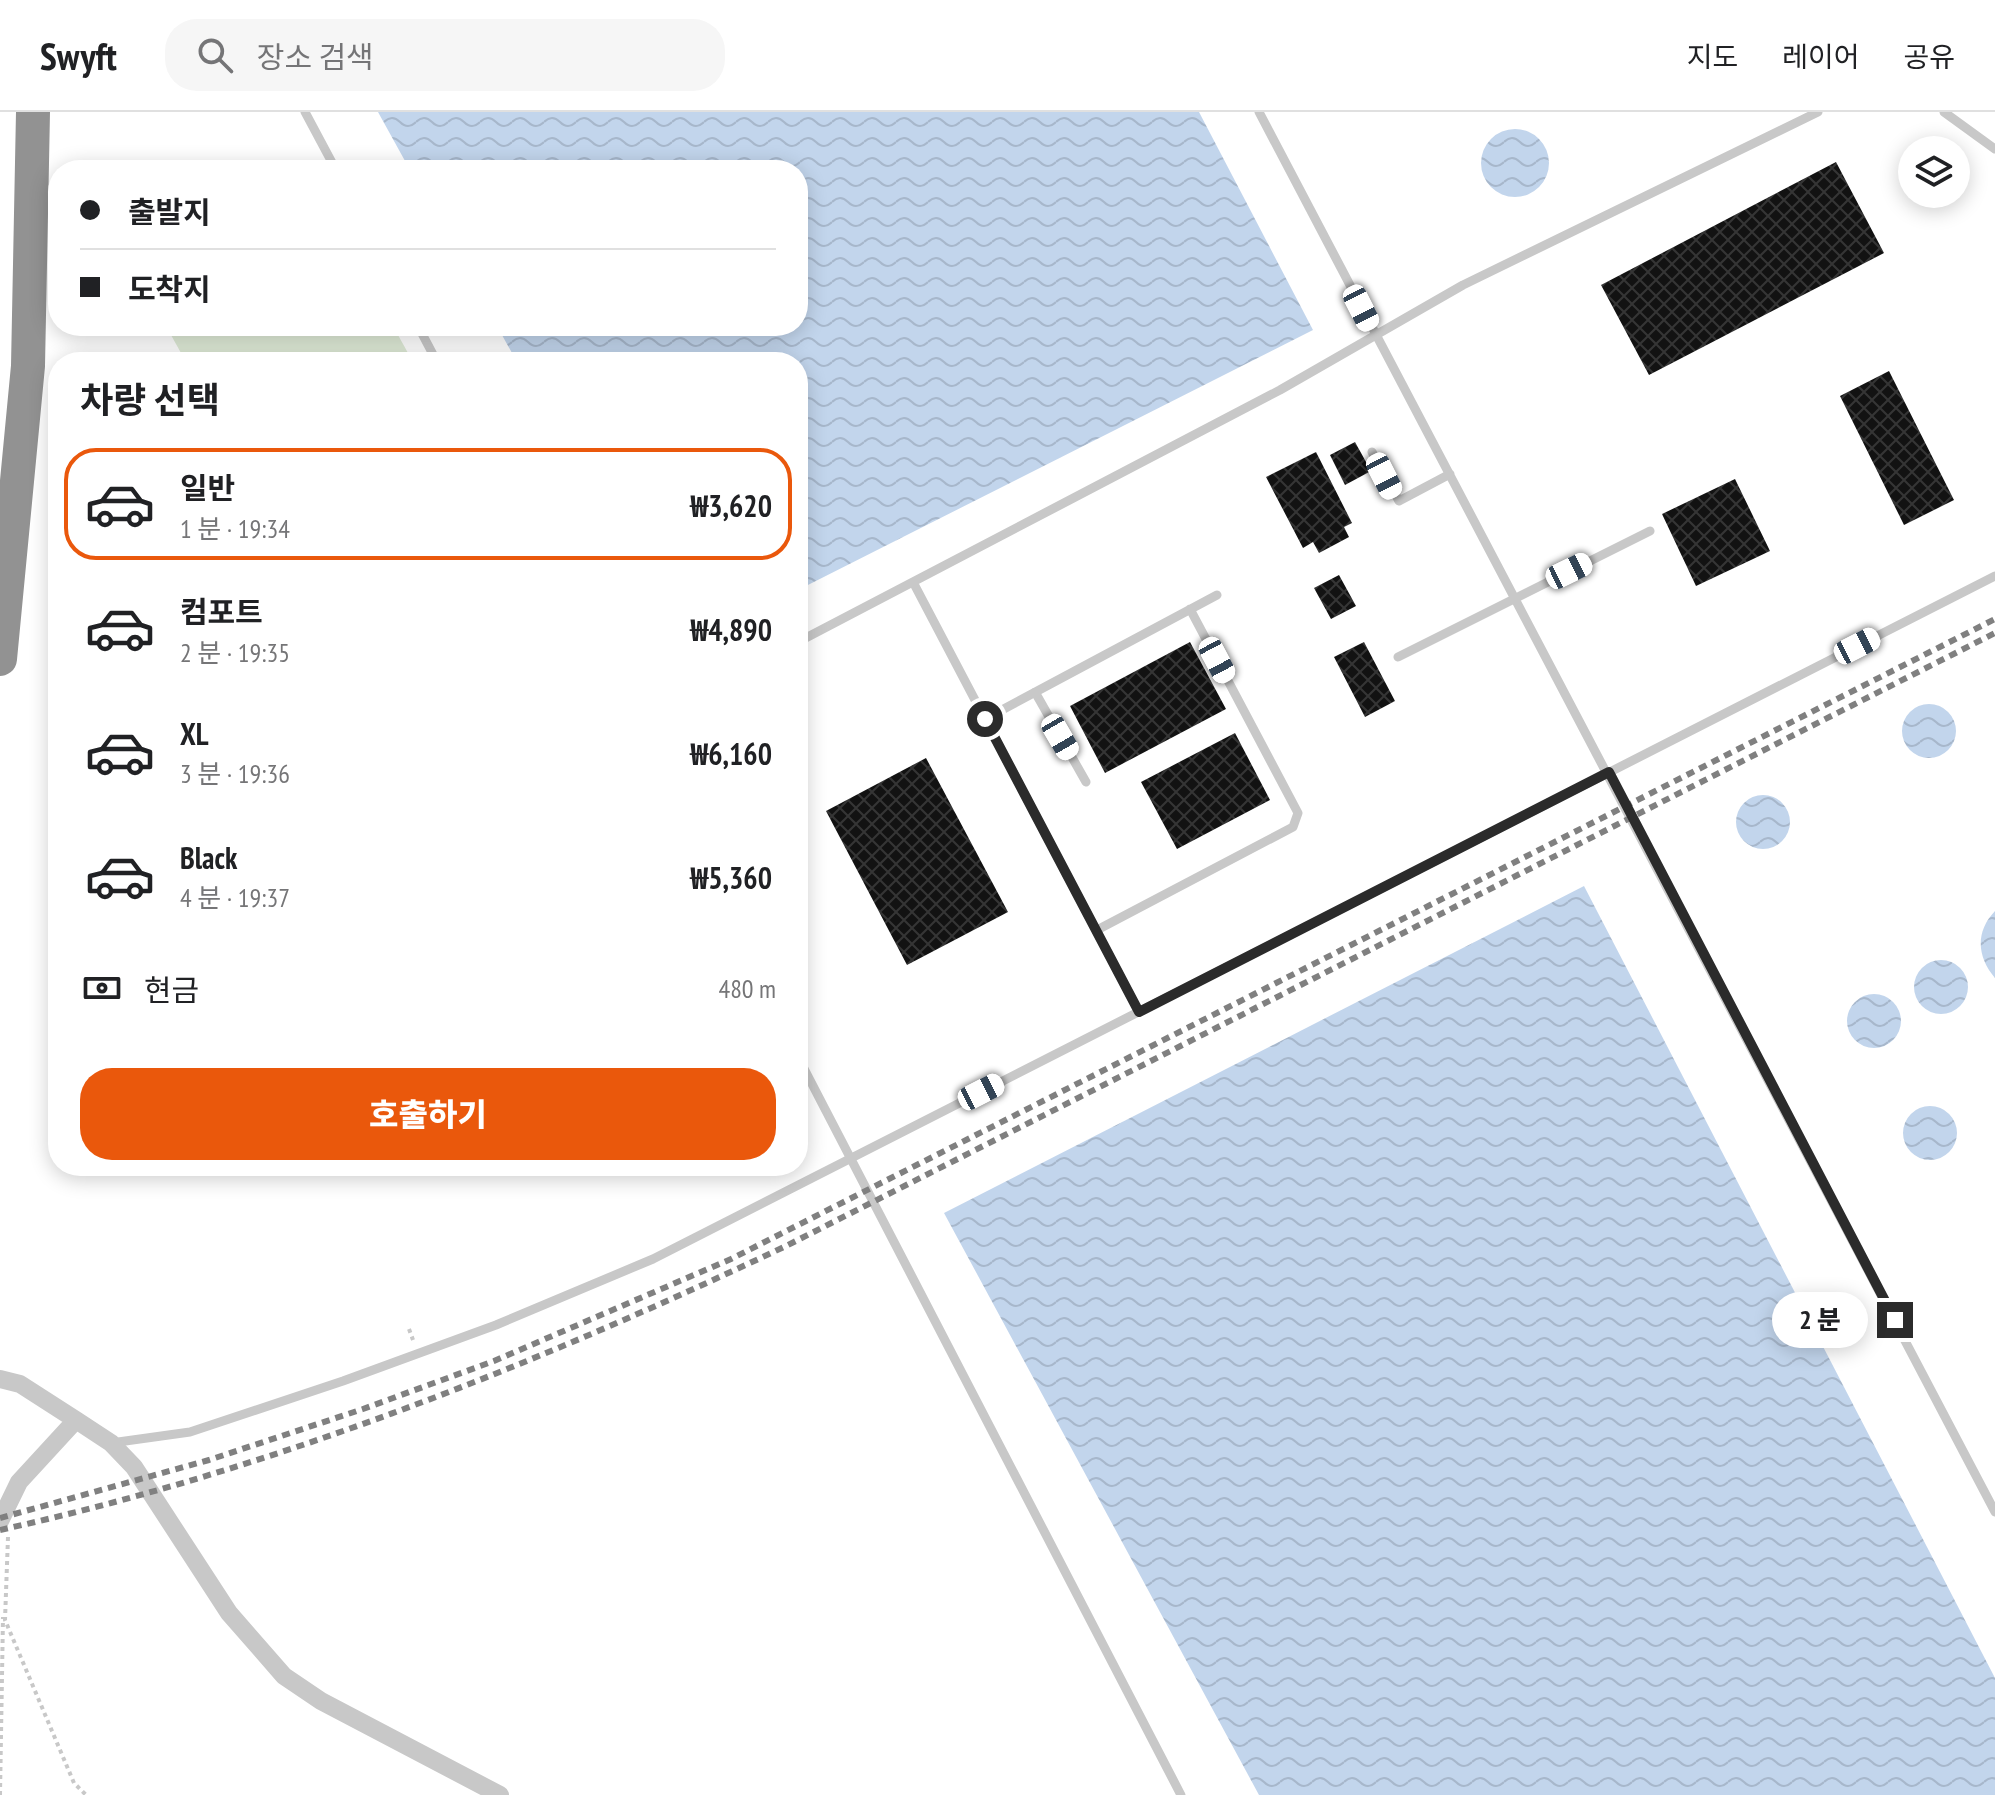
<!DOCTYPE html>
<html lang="ko">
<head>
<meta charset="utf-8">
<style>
  body { margin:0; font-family:"PT Sans Narrow","Noto Sans KR",sans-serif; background:#f6f6f6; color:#202124; height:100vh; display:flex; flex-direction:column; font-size:30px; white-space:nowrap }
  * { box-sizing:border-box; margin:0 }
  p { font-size:26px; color:#757577 }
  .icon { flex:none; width:44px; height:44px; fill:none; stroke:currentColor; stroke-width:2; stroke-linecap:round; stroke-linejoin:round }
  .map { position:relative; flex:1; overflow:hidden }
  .sheet { position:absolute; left:48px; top:240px; width:760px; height:824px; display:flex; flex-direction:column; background:#fff; border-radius:32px; box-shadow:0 4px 20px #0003 }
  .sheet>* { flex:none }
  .guide { position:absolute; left:48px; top:48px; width:760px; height:176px; border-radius:32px; box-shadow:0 4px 20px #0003; display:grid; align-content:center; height:176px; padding:0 32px; background:#fff }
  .tools { position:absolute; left:1898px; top:24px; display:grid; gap:16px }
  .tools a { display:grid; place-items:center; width:72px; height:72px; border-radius:50%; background:#fff; box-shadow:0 4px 20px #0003; font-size:40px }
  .end { position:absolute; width:36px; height:36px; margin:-18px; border:10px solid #2b2b2b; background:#fff; box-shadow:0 0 0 4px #fff }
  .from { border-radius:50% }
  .bubble { position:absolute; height:56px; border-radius:28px; background:#fff; box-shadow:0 4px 20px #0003; font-size:26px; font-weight:800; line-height:56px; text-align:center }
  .car { position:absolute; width:24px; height:48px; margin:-24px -12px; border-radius:10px; box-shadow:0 0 6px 2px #0007; background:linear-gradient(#fff 24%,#345 0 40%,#fff 0 76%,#345 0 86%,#fff 0) }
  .guide b { display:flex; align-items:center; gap:28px; height:76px; font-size:30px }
  .guide b+b { border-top:2px solid #e0e0e0 }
  .guide i { width:20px; height:20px; background:#202124 }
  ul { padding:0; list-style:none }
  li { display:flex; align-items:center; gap:24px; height:112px; margin:0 16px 12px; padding:0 16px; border:4px solid transparent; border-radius:32px }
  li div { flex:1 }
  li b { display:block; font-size:30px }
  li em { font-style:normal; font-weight:800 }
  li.current { border-color:#ea580c }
  li>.icon { width:72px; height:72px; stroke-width:1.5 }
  h2 { padding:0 32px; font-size:36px; line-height:96px }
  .pay { display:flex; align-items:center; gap:20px; height:88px; padding:0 32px; font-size:30px }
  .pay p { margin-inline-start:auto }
  .primary-button { display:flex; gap:16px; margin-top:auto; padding:16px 32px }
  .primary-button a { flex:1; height:92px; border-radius:32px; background:#ea580c; color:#fff; font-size:32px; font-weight:800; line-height:92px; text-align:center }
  header { display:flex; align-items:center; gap:48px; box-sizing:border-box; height:112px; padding:0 40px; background:#fff; border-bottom:2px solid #e0e0e0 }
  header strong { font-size:38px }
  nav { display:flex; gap:44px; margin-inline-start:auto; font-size:28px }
  .search { width:560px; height:72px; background:#f6f6f6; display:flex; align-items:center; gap:20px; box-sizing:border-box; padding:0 28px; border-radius:32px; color:#757577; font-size:30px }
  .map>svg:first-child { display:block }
  .garden { fill:#dfebd7 }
  .water { fill:url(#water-waves) }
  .building { fill:url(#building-cross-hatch) }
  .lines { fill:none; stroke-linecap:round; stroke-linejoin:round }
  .path { stroke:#c8c8c8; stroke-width:4; stroke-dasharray:4 4; stroke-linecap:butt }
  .service { stroke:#c8c8c8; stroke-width:9 }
  .minor { stroke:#c8c8c8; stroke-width:18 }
  .motorway { stroke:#929292; stroke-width:34 }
  .rail { stroke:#808080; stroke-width:6; stroke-dasharray:8 6; stroke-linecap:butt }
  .route { stroke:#2b2b2b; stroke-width:10 }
</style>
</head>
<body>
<header>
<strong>Swyft</strong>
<div class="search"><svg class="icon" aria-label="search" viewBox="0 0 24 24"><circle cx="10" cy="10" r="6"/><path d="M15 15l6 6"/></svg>장소 검색</div>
<nav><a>지도</a><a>레이어</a><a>공유</a></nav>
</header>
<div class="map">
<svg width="1995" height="1683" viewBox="0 0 1995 1683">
  <defs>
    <pattern id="water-waves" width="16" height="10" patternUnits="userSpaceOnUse" patternTransform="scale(2)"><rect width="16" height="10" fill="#c2d5ec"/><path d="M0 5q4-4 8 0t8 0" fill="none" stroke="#a7b7cb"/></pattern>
    <pattern id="building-cross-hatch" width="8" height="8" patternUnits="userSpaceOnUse" patternTransform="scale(2)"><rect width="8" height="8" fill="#121212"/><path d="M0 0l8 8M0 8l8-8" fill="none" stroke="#353535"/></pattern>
  </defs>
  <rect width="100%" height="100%" fill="#fff"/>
  <path class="garden" d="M166 214H393L413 250H186Z"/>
  <path class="water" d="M378 0H1199L1313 218 798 478V250H517L497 214H798V58H410Z
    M1481 51a34 34 0 1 1 68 0a34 34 0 1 1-68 0Z
    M1902 619a27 27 0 1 1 54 0a27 27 0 1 1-54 0Z
    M1736 710a27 27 0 1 1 54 0a27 27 0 1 1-54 0Z
    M1584 774 1995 1566V1683H1259L944 1101Z
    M1995 799V866C1977 845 1975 820 1995 799Z
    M1914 875a27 27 0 1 1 54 0a27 27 0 1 1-54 0Z
    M1847 909a27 27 0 1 1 54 0a27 27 0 1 1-54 0Z
    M1903 1021a27 27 0 1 1 54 0a27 27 0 1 1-54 0Z"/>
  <path class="building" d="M1836 50 1884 141 1649 263 1601 173Z
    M1889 259 1954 388 1904 413 1840 284Z
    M1355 330 1371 359 1345 373 1330 343Z
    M1316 340 1352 411 1344 415 1349 425 1319 441 1313 430 1303 436 1266 365Z
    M1735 367 1770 439 1696 474 1662 402Z
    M1339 463 1356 494 1331 507 1314 476Z
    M1190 530 1226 597 1105 661 1070 594Z
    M1364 530 1395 589 1365 605 1334 545Z
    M1235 621 1270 688 1177 737 1141 670Z
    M926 646 1008 800 907 853 826 699Z"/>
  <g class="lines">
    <path class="path" d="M409 1217 413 1228
      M8 1425 5 1508 74 1671 86 1683
      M0 1683 3 1505"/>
    <path class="service" d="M305 0 336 58
      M1259 0 1995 1400
      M1944 0 1995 37
      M418 214 437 250
      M1372 340 1399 389 1450 362
      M913 470 1139 900
      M798 530 1280 278 1463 173 1818 0
      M1398 545 1650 419
      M1035 580 1086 670
      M985 607 1217 483
      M1097 818 1293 715 1298 701 1190 497
      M798 945 1181 1683
      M111 1331 190 1320 343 1269 496 1213 653 1147 1995 464"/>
    <path class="minor" d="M0 1267 20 1272 76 1308 111 1331 134 1355 229 1501 284 1564 321 1589 500 1683
      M0 1409 19 1370 76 1308"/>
    <path class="motorway" d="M0 547 28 254 33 0"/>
    <path class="rail" d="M0 1406 209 1348 363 1297 494 1249 731 1147 1995 507
      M0 1418C272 1358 535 1253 786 1134L1995 521"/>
  </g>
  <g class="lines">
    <path class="route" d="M985 607 1139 900 1609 660 1895 1208"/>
  </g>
</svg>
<div class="tools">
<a><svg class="icon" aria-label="layers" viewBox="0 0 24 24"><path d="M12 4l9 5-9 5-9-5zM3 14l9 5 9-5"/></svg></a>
</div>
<i class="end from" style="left:985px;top:607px"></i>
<i class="end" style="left:1895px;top:1208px"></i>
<div class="bubble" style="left:1772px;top:1180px;width:96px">2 분</div>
<i class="car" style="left:1361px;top:196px;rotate:153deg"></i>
<i class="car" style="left:1384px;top:364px;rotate:153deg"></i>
<i class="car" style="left:1569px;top:459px;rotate:64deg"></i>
<i class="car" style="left:1857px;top:534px;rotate:63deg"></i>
<i class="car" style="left:1217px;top:548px;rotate:152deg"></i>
<i class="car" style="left:1060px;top:625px;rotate:150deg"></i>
<i class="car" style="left:981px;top:980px;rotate:63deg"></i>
<div class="guide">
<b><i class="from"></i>출발지</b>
<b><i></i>도착지</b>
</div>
<section class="sheet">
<h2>차량 선택</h2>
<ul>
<li class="current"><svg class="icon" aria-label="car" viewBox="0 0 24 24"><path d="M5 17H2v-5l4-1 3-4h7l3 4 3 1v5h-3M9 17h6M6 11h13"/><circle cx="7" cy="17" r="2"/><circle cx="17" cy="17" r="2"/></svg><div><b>일반</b><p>1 분 · 19:34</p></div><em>₩3,620</em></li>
<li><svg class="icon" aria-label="car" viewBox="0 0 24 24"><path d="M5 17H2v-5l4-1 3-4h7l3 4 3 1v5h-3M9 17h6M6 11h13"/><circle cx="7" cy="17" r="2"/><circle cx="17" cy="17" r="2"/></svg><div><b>컴포트</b><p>2 분 · 19:35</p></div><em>₩4,890</em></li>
<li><svg class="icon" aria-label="car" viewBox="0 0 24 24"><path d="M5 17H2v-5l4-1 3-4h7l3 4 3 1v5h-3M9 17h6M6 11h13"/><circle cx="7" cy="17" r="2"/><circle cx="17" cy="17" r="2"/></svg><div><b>XL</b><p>3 분 · 19:36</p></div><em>₩6,160</em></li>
<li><svg class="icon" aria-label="car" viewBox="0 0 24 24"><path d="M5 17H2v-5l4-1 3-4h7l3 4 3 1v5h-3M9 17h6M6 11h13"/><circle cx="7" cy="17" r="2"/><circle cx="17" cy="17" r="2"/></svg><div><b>Black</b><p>4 분 · 19:37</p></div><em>₩5,360</em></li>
</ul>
<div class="pay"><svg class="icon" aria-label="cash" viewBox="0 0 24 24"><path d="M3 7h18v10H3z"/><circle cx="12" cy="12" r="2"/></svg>현금<p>480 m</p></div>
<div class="primary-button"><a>호출하기</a></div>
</section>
</div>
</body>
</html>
